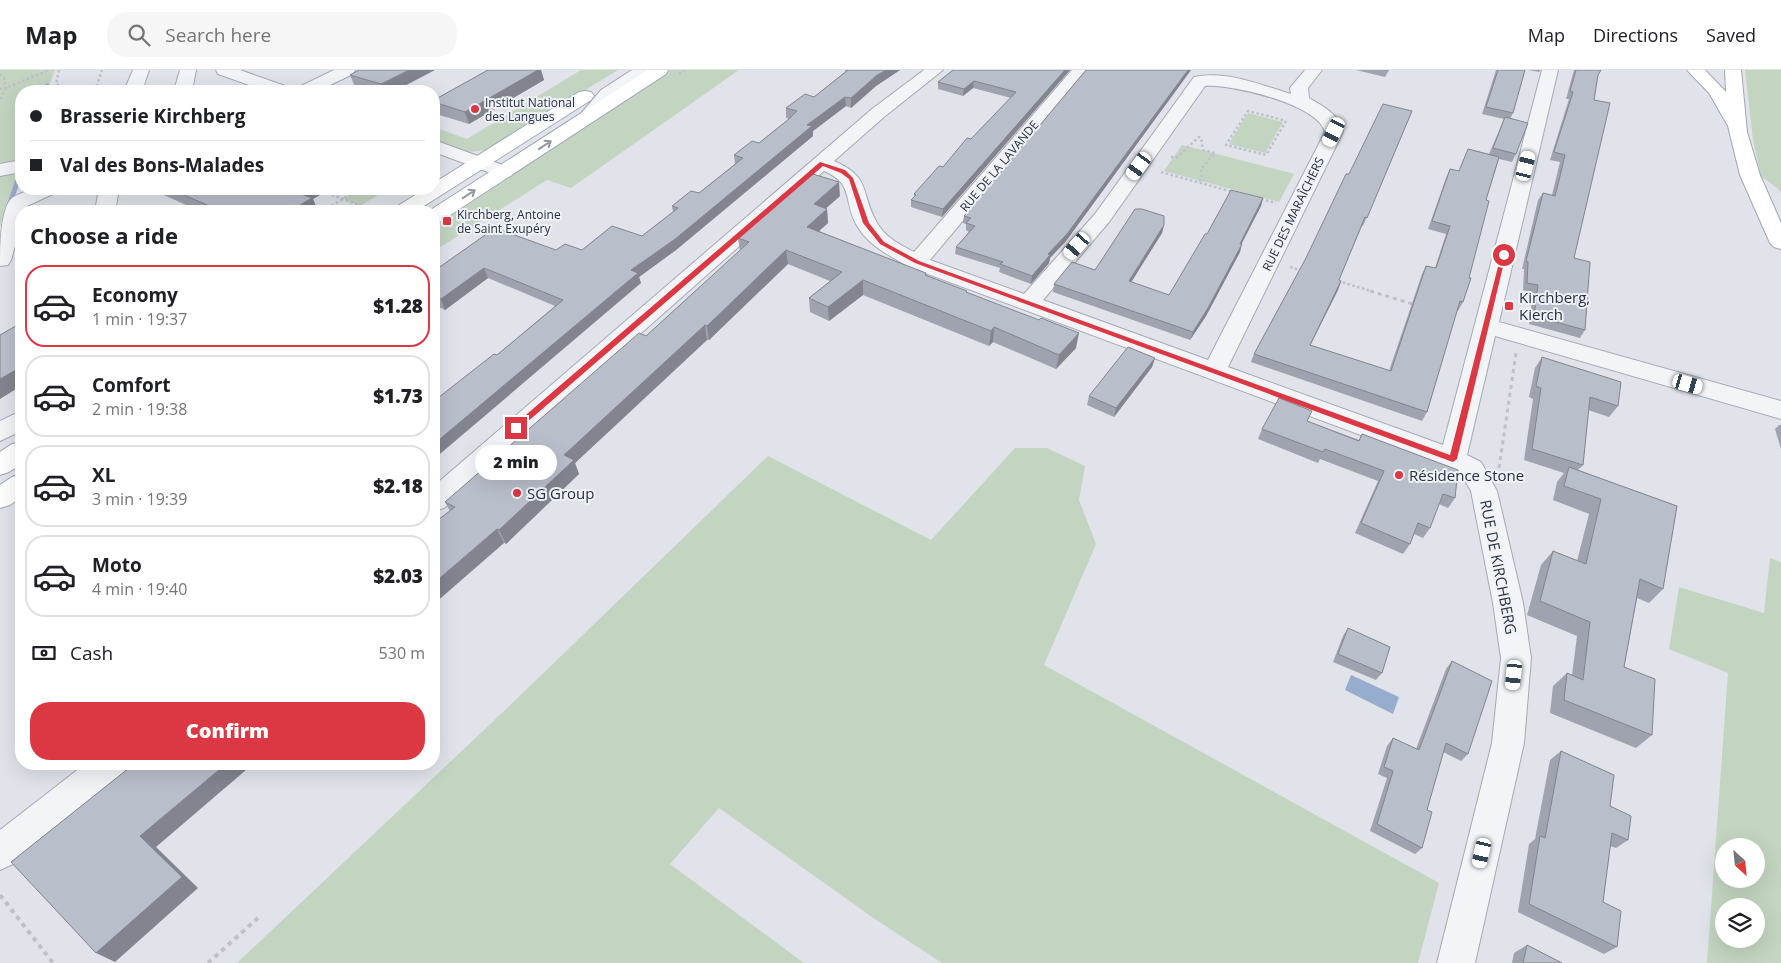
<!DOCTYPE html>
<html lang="en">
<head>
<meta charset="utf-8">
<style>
  body { margin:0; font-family:"Open Sans",sans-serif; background:#f6f6f6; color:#202124; height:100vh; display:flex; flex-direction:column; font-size:19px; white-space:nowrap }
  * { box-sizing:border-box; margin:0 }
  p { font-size:16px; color:#757577 }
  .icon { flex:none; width:28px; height:28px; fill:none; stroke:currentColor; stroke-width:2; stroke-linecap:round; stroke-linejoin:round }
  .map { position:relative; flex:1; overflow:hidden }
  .sheet { position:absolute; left:15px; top:135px; width:425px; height:565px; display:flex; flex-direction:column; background:#fff; border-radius:20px; box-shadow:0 5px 20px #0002 }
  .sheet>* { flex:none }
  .banner { position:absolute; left:15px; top:15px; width:425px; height:110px; border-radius:20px; box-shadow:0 5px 20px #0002; display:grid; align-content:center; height:110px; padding:0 15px; background:#fff }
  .needle { width:32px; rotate:153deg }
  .buttons { position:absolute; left:1715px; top:768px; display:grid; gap:10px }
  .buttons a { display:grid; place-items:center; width:50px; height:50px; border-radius:50%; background:#fff; box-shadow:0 5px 20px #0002; font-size:25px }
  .end { position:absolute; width:22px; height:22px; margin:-11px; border:6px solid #dc3844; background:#fff; box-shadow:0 0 0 2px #fff }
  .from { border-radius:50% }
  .bubble { position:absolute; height:35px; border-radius:18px; background:#fff; box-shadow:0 5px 20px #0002; font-size:16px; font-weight:800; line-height:35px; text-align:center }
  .car { position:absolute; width:15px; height:30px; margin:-15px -8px; border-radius:6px; box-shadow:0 0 4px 1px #0007; background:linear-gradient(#fff 24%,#345 0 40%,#fff 0 76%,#345 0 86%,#fff 0) }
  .banner b { display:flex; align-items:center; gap:18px; height:48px; font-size:19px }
  .banner b+b { border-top:1px solid #e0e0e0 }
  .banner i { width:12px; height:12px; background:#202124 }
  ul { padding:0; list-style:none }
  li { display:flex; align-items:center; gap:15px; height:82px; margin:0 10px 8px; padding:0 5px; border:2px solid #e0e0e0; border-radius:20px }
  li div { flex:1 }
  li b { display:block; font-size:19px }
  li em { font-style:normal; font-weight:800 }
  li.selected { border-color:#dc3844 }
  li>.icon { width:45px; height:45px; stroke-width:1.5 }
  h2 { padding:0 15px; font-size:22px; line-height:60px }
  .pay { display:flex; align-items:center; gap:12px; height:55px; padding:0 15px; font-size:19px }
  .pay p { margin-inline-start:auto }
  .action { display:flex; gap:10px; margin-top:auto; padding:10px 15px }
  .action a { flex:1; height:58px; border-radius:20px; background:#dc3844; color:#fff; font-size:20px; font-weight:800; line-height:58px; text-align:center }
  header { display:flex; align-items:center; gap:30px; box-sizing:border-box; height:70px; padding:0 25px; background:#fff; border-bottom:1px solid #e0e0e0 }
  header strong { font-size:24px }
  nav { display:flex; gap:28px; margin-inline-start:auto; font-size:18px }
  .search { width:350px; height:45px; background:#f6f6f6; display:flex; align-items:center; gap:12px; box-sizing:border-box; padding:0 18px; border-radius:20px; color:#757577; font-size:19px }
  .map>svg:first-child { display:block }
  .green { fill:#c3d5c0; fill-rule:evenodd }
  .water { fill:#97adce }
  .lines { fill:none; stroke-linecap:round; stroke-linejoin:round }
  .stream { stroke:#97adce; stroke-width:5 }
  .minor-casing { stroke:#a5a9b5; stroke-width:2 }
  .major-casing { stroke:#9ea6b7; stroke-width:2 }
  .path-far2 { stroke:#bec1c9; stroke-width:2.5; stroke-dasharray:2.5 2.5; stroke-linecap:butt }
  .path-far1 { stroke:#bec1c9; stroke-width:3; stroke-dasharray:4 4; stroke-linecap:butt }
  .path { stroke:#bec1c9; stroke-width:4; stroke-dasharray:4.5 4.5; stroke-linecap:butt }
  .minor { fill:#f3f4f8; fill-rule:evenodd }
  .major { fill:#fff; fill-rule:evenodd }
  .wall { fill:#9fa3af }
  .shaded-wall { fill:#82858e }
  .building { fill:#b9becb; stroke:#82858e }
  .oneway { stroke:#9397a1 }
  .route { fill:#dc3844 }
  .poi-dot { fill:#dc3844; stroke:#eff2f7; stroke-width:2 }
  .labels { text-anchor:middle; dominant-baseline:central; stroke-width:4; stroke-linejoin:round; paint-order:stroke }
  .far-poi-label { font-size:12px; fill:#272f43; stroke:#eff2f7; text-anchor:start }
  .far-street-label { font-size:12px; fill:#272f43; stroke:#eff2f7 }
  .poi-label { font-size:15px; fill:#272f43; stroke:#eff2f7; text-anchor:start }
  .street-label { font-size:15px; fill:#272f43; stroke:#eff2f7 }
</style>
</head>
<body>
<header>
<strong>Map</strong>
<div class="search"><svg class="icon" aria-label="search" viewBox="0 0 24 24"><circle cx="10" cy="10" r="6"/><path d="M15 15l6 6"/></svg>Search here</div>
<nav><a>Map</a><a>Directions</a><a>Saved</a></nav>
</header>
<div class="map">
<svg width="1781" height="893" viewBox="0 0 1781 893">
  <rect width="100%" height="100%" fill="#e0e3ea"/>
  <path class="green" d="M0 0H55L47 21H21V92L0 97Z
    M581 0H618L487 80 468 82 434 70V57L467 69Z
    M670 0H739L571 118 547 110 434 181V157Z
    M1745 0H1781V123L1778 119 1761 106 1753 70Z
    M1248 43 1283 52 1265 83 1229 74Z
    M1182 75 1283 101 1294 104 1279 132 1164 101Z
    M19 98 0 157V102Z
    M373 119H388L360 136 344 129 353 123Z
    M1015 378H1047L1085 396 1079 430 1096 474 1044 595 1439 813 1418 893H942L872 847 719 738 670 794 804 893H237L503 642 768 386 931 470Z
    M1770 488 1781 492V893H1707L1728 603 1669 579 1679 517 1764 543ZM1724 776H1756V809H1724ZM1724 836H1756V869H1724Z"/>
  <path class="water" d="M1351 605 1399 627 1393 644 1345 620Z"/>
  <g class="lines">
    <path class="stream" d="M46 21 47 16
      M9 136 21 101"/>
    <g class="minor-casing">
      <path id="minor" d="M133 0H149L142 21H124Z
        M180 0H196L192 21H174Z
        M216 0H240L288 17 291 21H266L218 4Z
        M334 0H355L353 4 318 21H296L299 17Z
        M632 0H652L650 4 613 28 593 51 587 52 581 51 578 47 601 20Z
        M924 0H943L884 47 834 91C871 107 860 121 876 151 884 167 899 174 914 182L1072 0H1089L930 190 1024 224 1095 144 1194 7C1226 0 1261 15 1291 24L1290 18 1305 0H1322L1308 18 1309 28C1324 37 1339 44 1343 62L1228 297 1443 375 1542 0H1558L1499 252 1781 331V349L1495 266 1467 385 1481 392 1497 421 1523 533 1531 588 1524 673 1475 893H1437L1492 673 1501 588 1493 533 1471 421 1462 406 1444 396 909 197C889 185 868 176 856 154 843 129 854 114 824 101L444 438 434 441V416L872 39ZM1205 16C1231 14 1318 34 1325 62L1208 290 1043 230 1109 152Z
        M434 70 511 98 514 102 511 106 504 108 434 82Z
        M21 90V102L0 106V94Z
        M33 119H58L55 123 27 136 26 141H21V155L11 190 8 195 0 196C0 180 0 141 11 129 16 124 26 122 33 119Z
        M99 119H119L115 141H95Z
        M21 341V361L0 371V351Z
        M85 694H128L123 705 13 794 0 800V760Z"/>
    </g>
    <g class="major-casing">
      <path id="major" d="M648 0H668L666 4 441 151 434 153V141H429Z
        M1687 0H1705L1726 22 1725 0H1741L1747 62 1760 105 1781 153V179L1774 177 1770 173 1740 105 1728 56 1709 23Z
        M585 21 591 22 594 26 591 30 416 141H393L396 137 425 119H434V113L579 22Z
        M21 372V394L9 402 0 405V382L12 374Z
        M21 404V427L10 435 0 438V415L12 407Z"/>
    </g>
    <path class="path-far2" d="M59 0 56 14 72 21
      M0 4 4 8 6 18 0 19
      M679 4 685 0
      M95 21 102 0
      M0 29 6 18 49 0
      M1283 50 1248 41 1226 75 1266 85 1286 51
      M1171 87 1176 88 1199 67 1201 68 1203 80 1215 83 1201 99 1202 106 1199 113
      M1161 102 1233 122
      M318 119 368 139
      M1261 129 1276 133
      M323 141 353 123 373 119
      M1290 197 1303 201
      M1338 211 1374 222"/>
    <path class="path-far1" d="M1370 221 1416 235
      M1499 398 1516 283"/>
    <path class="path" d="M0 825 53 893
      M208 893 258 848"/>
    <use href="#minor" class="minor"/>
    <use href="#major" class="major"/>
  </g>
  <path class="wall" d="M359 0 395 21H369L355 17 350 5Z
    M488 0H541L544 10 469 54 436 44 434 38V30Z
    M845 0H900L876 16 851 38 846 36 813 61V66L676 180 639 207 641 213 497 285 555 236 488 208 445 240 434 235V201L556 180H582L642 166 673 142 672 136 699 123 735 94 734 85 759 73 789 49 786 48V38L814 27 845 2Z
    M953 0H1070L942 147 911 137V130L914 127V124L943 97 1011 28 973 18 963 26 938 19V12Z
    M1086 0H1191L1066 171 1050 188 1049 193 1031 214 999 202 1000 198 955 184 956 177 969 162 966 160V154L963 153 964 146Z
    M1356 0H1389L1385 7Z
    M1496 0H1525L1513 43 1510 49 1516 84 1512 92 1499 89 1486 130 1463 232 1458 241 1457 240 1427 342 1422 351 1251 292 1254 284 1306 188 1412 41 1363 156H1362L1339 210 1341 211 1338 220 1310 275 1389 301 1422 204 1426 196 1435 198 1446 164 1428 159 1446 108 1450 99 1459 101 1468 79 1489 84 1504 49 1482 44Z
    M1528 0H1541L1539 2Z
    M1574 0H1601L1598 5 1594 30 1574 188 1585 260 1580 268 1529 254 1533 223 1523 220 1524 199H1522L1538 130 1543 123 1552 125 1560 92 1550 90 1569 29H1566Z
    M150 119H330L313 129 318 141H200Z
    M840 126 826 138 827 139 828 153 819 161 926 205 967 223 1076 278 1056 299 993 272 989 276 863 225 829 251 810 242 809 228 830 211 788 194 709 270H707L575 393 579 404 506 474 450 441 445 432 646 266 740 181 738 168Z
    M1263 128 1261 136 1241 174 1240 182 1206 246 1190 270 1053 222 1054 214 1095 200 1164 155 1162 163 1131 212 1169 225 1207 164Z
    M1542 287 1618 336 1609 347 1588 340 1583 395 1578 400 1677 436 1663 519 1649 533 1637 528 1624 597 1652 665 1636 678 1550 643 1553 616 1567 603 1572 605 1577 566 1527 545 1541 495 1553 481 1577 491 1589 444 1553 430 1557 412 1564 403 1524 390 1533 329 1529 327 1535 298Z
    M1155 288 1152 297 1114 347 1087 335 1089 326Z
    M1307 351 1359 370 1362 364 1455 428 1448 438 1439 434 1430 458 1423 468 1414 464 1410 474 1403 484 1355 463 1378 411 1320 389 1318 393 1258 369 1262 359Z
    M1779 355H1781V379L1775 359Z
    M1348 558 1382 603 1376 610 1333 592 1343 566Z
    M1452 591 1468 684 1461 691 1443 682 1427 740 1422 778 1415 784 1370 761 1387 708 1378 704 1387 676 1393 668 1416 679 1446 599Z
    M1561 681 1610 736 1628 770 1616 778 1610 776 1603 832 1617 877 1604 884 1518 842 1529 774 1535 769 1550 690Z
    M1527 875 1562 893H1512L1514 883Z"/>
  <path class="shaded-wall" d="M409 0H435L395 21H384L381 14Z
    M538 0H541L544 10 469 54 465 42Z
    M886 0H900L876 16 851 38V28L876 6Z
    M1065 0H1070L942 147 943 139Z
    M1188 0H1191L1066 171 1050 188 1049 193 1031 214 1032 206 1048 184Z
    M974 11 973 18 963 26 964 19Z
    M845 27 846 36 813 61V66L676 180 639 207 641 213 434 389V374L631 200 807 55Z
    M839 112 840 126 815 148 814 134Z
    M302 119H330L313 129 318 141H290L296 122Z
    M1263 128 1261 136 1238 181 1240 174Z
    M827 139 828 153 808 171 807 157Z
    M1164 155 1162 163 1127 219 1129 211Z
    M1242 174 1240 182 1206 246 1190 270 1193 262Z
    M786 180 788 194 709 270 707 256Z
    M484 198 488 208 445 240 441 229Z
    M863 210V225L829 251 828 237Z
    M1341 211 1338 220 1306 284 1310 275Z
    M705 255 707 270 575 393 579 404 506 474 499 460 564 385Z
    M994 257 993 272 989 276 991 261Z
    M1079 263 1076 278 1056 299 1059 285Z
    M1155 288 1152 297 1114 347 1116 338Z
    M21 297V316L0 329V309Z
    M497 459 504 473 434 534V513Z
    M226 694H253L156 777 198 818 115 892 96 883 140 766Z"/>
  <path class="building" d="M359 0H409L381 14 350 5Z
    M488 0H538L465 42 434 32V30Z
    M848 0H886L876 6 851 28 845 27 807 55 812 56 674 170 631 200 638 203 434 374V331L494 284 497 285 563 230 484 198 441 229 434 226V201L495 158 556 180 565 174 582 180 612 156 642 166 678 138 672 136 691 121 699 123 743 88 734 85 752 71 759 73 789 49 797 41 786 38 805 24 814 27Z
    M953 0H1065L943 139 911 130 916 125 914 124 939 96 943 97 967 68 971 69 1016 22 974 11 964 19 938 12Z
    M1086 0H1188L1067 164 1048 184 1050 185 1032 206 1000 194 1003 192 956 177 975 156 966 153 971 148 964 146Z
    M1498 0H1525L1513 43 1486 37Z
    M1576 0H1601L1598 5 1594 30 1610 33 1574 188 1590 192 1585 260 1534 246 1538 215 1527 213 1528 192 1526 191 1543 123 1555 126 1560 106 1565 85 1554 82 1573 22 1570 21Z
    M1383 34 1412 41 1367 148 1365 147 1339 210 1341 211 1310 275 1391 301 1426 196 1436 198 1450 156 1432 151 1450 99 1459 101 1468 79 1499 87 1486 130 1489 131 1469 208H1471L1463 232 1460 231 1427 342 1254 284 1306 188 1346 104H1349Z
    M1505 47 1528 53 1516 84 1493 78Z
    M813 104 839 112 814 134 827 139 807 157 926 203 925 205 967 221 966 222 1039 250 1041 248 1079 263 1059 285 994 257 991 261 863 210 828 237 809 228 842 202 786 180 707 256 705 255 564 385 574 390 499 460 497 459 434 513V453L455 437 445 432 639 263 646 266 749 172 738 168Z
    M170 119H302L296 122 312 128 290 141H221Z
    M1231 120 1263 128 1240 174H1242L1208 238 1193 262 1054 214 1072 192 1095 200 1135 139H1142L1164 146V155L1129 211 1169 225 1205 164H1207Z
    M21 253V297L0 309V265Z
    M1128 277 1155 288 1116 338 1089 326Z
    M1542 287 1621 312 1618 336 1590 327 1583 395 1532 379 1541 318 1536 316Z
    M1279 328 1312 341 1307 351 1359 371 1362 364 1458 400 1455 428 1443 424 1430 458 1418 453 1410 474 1361 453 1384 401 1325 379 1323 382 1262 359Z
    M1569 397 1677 436 1663 519 1640 509 1624 597 1655 609 1652 665 1564 630 1567 603 1583 610 1590 552 1540 531 1553 481 1586 494 1601 429 1564 416Z
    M1348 558 1390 577 1382 603 1338 584Z
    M1452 591 1492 611 1468 684 1446 673 1427 740 1432 742 1422 778 1377 754 1393 701 1384 697 1393 668 1419 680Z
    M1561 681 1614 705 1610 736 1631 746 1628 770 1612 763 1603 832 1621 841 1617 877 1529 834 1540 766 1545 768Z
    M134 694H226L140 766 182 807 96 883 11 792Z
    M1527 875 1562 893H1523Z"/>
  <defs><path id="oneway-shaft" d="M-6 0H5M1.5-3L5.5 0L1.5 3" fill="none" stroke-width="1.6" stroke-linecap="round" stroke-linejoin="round" transform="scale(1.25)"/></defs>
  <g class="oneway">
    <use href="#oneway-shaft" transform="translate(545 75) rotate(-33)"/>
    <use href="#oneway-shaft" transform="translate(469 124) rotate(-33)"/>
  </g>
  <path class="route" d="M820 92 845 100 853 108 869 153 884 172 919 191 1450 385 1501 185 1506 184 1457 389 1453 392 1450 391 915 193 880 174 863 153 849 109 841 103 823 96 518 360H513V356Z"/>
  <g class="poi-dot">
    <circle cx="475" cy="39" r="5"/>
    <rect x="442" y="146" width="10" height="10" rx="2.5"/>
    <rect x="1504" y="231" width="10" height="10" rx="2.5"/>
    <circle cx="1399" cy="405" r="5"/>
    <circle cx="517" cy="423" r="5"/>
  </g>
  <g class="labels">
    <g class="far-poi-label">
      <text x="485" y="32">Institut National<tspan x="485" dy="14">des Langues</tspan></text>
      <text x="457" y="144">Kirchberg, Antoine<tspan x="457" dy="14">de Saint Exupéry</tspan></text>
    </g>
    <g class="far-street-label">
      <text transform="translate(999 96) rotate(-50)">RUE DE LA LAVANDE</text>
      <text transform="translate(1293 144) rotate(-64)">RUE DES MARAÎCHERS</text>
    </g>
    <g class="poi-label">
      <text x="1519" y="227">Kirchberg,<tspan x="1519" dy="17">Kierch</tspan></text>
      <text x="1409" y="405">Résidence Stone</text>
      <text x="527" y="423">SG Group</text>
    </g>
    <g class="street-label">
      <text transform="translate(1499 497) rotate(79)">RUE DE KIRCHBERG</text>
    </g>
  </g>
</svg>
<div class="buttons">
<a><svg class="needle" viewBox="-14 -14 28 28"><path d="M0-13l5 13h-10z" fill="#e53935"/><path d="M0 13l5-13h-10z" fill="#757577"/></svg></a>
<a><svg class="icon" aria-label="layers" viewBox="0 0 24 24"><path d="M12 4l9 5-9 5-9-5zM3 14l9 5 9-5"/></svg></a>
</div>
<i class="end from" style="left:1504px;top:185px"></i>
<i class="end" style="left:516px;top:358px"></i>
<div class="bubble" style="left:475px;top:375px;width:82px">2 min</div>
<i class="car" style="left:1334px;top:62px;rotate:206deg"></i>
<i class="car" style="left:1139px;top:96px;rotate:216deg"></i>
<i class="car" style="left:1526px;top:96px;rotate:14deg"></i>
<i class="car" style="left:1077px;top:176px;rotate:221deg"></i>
<i class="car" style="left:1688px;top:314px;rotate:106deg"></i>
<i class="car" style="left:1514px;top:605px;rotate:186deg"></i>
<i class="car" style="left:1482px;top:783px;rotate:193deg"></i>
<div class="banner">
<b><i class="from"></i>Brasserie Kirchberg</b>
<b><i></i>Val des Bons-Malades</b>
</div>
<section class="sheet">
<h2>Choose a ride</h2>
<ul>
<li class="selected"><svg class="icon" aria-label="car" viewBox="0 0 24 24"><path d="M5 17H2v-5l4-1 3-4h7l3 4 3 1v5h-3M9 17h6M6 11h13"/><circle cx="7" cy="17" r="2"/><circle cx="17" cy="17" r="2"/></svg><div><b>Economy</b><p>1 min · 19:37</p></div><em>$1.28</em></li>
<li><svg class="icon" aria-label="car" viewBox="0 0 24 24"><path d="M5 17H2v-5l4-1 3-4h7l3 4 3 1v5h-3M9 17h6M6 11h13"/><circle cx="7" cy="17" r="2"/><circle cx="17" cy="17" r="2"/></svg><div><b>Comfort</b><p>2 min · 19:38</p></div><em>$1.73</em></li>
<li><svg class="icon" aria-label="car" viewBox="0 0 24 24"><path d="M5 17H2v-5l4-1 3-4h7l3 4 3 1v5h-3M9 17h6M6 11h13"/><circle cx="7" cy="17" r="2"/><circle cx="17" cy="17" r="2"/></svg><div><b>XL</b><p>3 min · 19:39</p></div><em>$2.18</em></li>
<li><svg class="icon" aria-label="car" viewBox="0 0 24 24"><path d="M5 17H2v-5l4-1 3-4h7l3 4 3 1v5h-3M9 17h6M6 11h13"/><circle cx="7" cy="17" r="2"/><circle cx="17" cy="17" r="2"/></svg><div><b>Moto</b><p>4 min · 19:40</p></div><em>$2.03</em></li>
</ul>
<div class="pay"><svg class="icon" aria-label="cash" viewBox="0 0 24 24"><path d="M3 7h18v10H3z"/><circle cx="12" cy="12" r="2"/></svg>Cash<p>530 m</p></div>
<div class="action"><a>Confirm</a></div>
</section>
</div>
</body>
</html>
